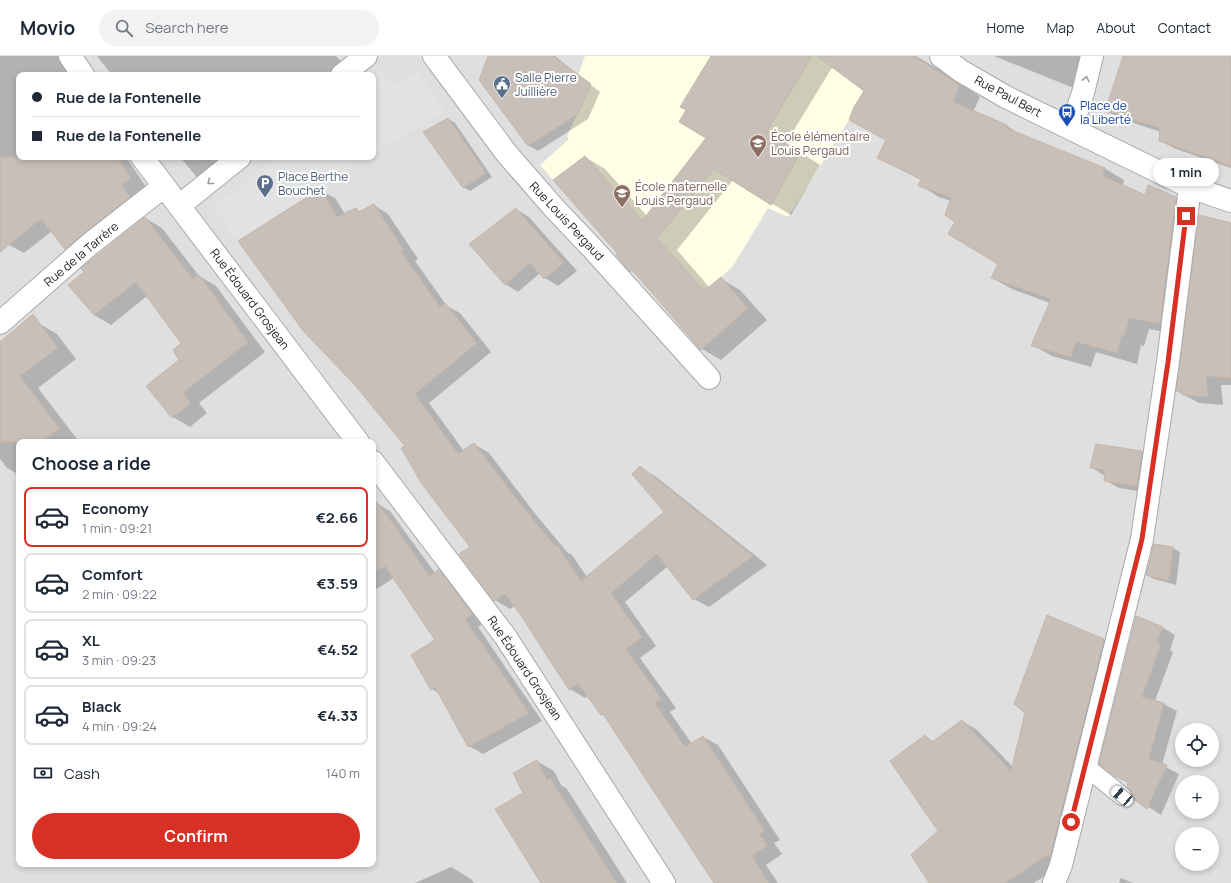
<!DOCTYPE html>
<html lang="en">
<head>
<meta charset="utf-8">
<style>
  body { margin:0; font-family:Manrope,sans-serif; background:#f2f2f3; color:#1f2937; height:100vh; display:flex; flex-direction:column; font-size:15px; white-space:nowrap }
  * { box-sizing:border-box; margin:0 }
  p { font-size:13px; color:#747a83 }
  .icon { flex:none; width:22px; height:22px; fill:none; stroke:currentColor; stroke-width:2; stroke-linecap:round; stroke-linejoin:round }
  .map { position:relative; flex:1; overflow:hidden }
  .side { position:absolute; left:16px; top:383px; width:360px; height:428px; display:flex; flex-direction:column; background:#fff; border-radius:8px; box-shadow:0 2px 6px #0003 }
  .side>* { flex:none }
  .hud { position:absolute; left:16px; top:16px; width:360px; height:88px; border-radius:8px; box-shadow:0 2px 6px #0003; display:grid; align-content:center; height:88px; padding:0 16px; background:#fff }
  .buttons { position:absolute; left:1175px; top:667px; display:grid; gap:8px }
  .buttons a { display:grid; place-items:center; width:44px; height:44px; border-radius:50%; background:#fff; box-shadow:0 2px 6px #0003; font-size:20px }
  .end { position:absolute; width:18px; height:18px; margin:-9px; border:5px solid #d93025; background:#fff; box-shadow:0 0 0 2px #fff }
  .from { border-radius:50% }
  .bubble { position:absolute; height:28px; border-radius:14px; background:#fff; box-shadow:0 2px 6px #0003; font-size:13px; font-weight:700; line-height:28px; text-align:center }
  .car { position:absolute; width:12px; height:24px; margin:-12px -6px; border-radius:5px; box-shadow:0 0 3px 1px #0007; background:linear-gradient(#fff 24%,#345 0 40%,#fff 0 76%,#345 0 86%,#fff 0) }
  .hud b { display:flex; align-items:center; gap:14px; height:38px; font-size:15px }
  .hud b+b { border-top:1px solid #e0e1e3 }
  .hud i { width:10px; height:10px; background:#1f2937 }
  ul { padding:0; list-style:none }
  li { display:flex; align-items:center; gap:12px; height:60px; margin:0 8px 6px; padding:0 8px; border:2px solid #e0e1e3; border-radius:8px }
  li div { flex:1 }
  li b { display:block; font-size:15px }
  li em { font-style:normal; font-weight:700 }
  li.on { border-color:#d93025 }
  li>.icon { width:36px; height:36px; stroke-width:1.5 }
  h2 { padding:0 16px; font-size:18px; line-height:48px }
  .pay { display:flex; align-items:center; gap:10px; height:44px; padding:0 16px; font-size:15px }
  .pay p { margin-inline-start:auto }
  .action { display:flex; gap:8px; margin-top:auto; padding:8px 16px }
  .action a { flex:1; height:46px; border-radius:24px; background:#d93025; color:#fff; font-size:16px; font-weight:700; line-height:46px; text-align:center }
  header { display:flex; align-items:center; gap:24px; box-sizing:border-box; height:56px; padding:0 20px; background:#fff; border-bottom:1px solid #e0e1e3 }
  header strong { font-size:19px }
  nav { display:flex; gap:22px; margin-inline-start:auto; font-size:14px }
  .search { width:280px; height:36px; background:#f2f2f3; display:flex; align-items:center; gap:10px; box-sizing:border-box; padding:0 14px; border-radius:22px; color:#747a83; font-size:15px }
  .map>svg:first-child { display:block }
  .residential { fill:#e0dfdf; fill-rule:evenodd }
  .education { fill:#ffffe5 }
  .parking { fill:#e2e2e2 }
  .shadow { fill:#0003 }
  .building { fill:#c7bfb8; stroke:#c4b6ab }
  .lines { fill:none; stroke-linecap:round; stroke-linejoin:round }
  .lane-casing { stroke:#a9a9a9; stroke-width:20 }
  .street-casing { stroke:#a9a9a9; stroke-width:24 }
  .lane { stroke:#fff; stroke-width:18 }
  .street { stroke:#fff; stroke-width:22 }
  .oneway { stroke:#9c9c9c }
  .route { stroke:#d93025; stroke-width:5 }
  .labels { text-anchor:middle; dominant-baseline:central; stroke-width:4; stroke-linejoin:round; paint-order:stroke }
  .service-label { font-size:12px; fill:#4e5e75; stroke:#fff; text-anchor:start }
  .street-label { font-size:12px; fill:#222; stroke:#fff }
  .transit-label { font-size:12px; fill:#164399; stroke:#fff; text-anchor:start }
  .education-label { font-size:12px; fill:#785e54; stroke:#fff; text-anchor:start }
</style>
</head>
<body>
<header>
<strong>Movio</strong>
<div class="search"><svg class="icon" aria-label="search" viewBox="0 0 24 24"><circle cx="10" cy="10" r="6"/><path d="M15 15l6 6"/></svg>Search here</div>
<nav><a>Home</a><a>Map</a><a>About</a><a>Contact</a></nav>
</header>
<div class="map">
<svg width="1231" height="827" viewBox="0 0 1231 827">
  <rect width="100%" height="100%" fill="#f2efe9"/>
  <path class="residential" d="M0 0H1231V827H0ZM19 19H373V101H19ZM19 386H373V808H19ZM1182 674H1212V704H1182ZM1182 726H1212V756H1182ZM1182 778H1212V808H1182Z"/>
  <path class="education" d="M585 0H886L854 51 849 64 788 161 768 152 733 210 721 221 701 294 540 109 569 83 567 80 591 28 578 20Z"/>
  <path class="parking" d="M381 14 389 25 395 28 401 27 418 15 445 55 373 99V21Z
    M275 101H370L238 185 213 152Z"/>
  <path class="shadow" d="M0 0H61L73 19H19V101H126L146 131 82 201 66 192 52 175 24 197 9 189 0 178Z
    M97 0H336L351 17 350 19H112Z
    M489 0H555L600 36 588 63 538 95 528 89Z
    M712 0H916L952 21 980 41 973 56 1007 70 1023 80 1104 112 1124 124 1123 130 1146 140 1176 141 1196 153 1180 279 1149 273 1144 290 1141 289 1137 308 1096 296 1091 311 1052 300 1032 289 1050 247 1012 233 992 222 999 207 956 166 951 145 939 141 919 129 921 124 879 102 887 84 865 34 833 10 786 87 820 109 791 159 733 124 677 194 710 232 721 223 740 234 767 264 721 304 702 293 638 219 631 215 617 199 619 197 585 101 605 113 647 160 707 82 687 54Z
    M994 0H1084L1076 33Z
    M1124 0H1231V112L1176 93 1160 85 1161 76 1122 63 1106 55Z
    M448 63 455 67 492 121 470 135 463 131Z
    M180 101H247L212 129 196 120Z
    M320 134 335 142 345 158 356 153 361 156 374 149 388 158 418 203 415 205 447 250 460 257 491 296 429 347 464 395 474 388 489 397 537 460 567 496 572 499 587 521 666 456 640 412 655 420 767 509 709 551 694 543 668 510 625 546 656 590 640 602 676 652 670 656 692 688 703 681 718 689 780 784 774 787 782 798 766 809 778 827H715L606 661 602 658 588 640 585 642 570 633 515 550 510 553 495 544 471 491 406 390Z
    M516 153 529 161 577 215 558 230 545 222 540 217 518 236 505 228Z
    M145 162 162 172 199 220 216 230 265 296 199 347 207 357 190 371 173 361 182 287 147 240 111 269 94 259Z
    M1231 168V329H1221L1223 349 1199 347 1177 335Z
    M38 267 57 278 76 303 38 332 77 383 74 386H19V419L7 412 0 403V296Z
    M1097 389 1142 396 1156 404 1151 437 1119 432 1105 424V420L1091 411Z
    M376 447 390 455 435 517 439 514 453 522 486 566 478 571 542 665 483 698 469 690 440 638 432 633 412 599 436 584 394 522 373 535V449Z
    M1173 492 1180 496 1176 529 1154 523 1147 519Z
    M1047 560 1104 584 1119 593 1061 809 1034 827H931L939 775 925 680 934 686 962 665 977 674 1013 711Z
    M1162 571 1175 579 1170 594 1173 596 1155 645 1164 648 1177 655 1162 709 1179 718 1161 759 1133 741 1129 727 1114 719 1100 707Z
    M537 705 554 715 561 729 567 733 627 827H542L525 737Z
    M451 811 471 823 474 827H415Z
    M1121 822 1133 827H1119Z"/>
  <path class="building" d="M488 0H553L591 28 578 58 528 90 479 24Z
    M711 0H812L767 75 800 97 771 149 714 113 657 182 704 235 721 221 748 252 701 294 632 214 630 216 616 199 617 197 553 124 585 100 642 165 706 82 679 66 686 54 680 51Z
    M817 0H913L960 29 953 46 1007 69 1006 72 1105 112 1103 120 1145 139 1148 129 1176 141 1160 268 1129 262 1125 279H1122L1117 297 1076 286 1071 301 1031 290 1051 243 991 222 998 208 948 178 955 166 945 159 951 141 918 130 921 123 877 102 886 84 849 64 854 51 864 35Z
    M1123 0H1231V110L1159 85 1160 72 1105 55Z
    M448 62 486 117 463 132 423 76Z
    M0 101H117L131 122 122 129 130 141 65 193 41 163 0 196Z
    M320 133 337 161 356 152 359 156 374 148 404 194 401 196 440 251 445 247 477 287 415 338 458 398 474 387 522 450 555 490 557 489 581 525 664 456 632 418 640 410 753 500 693 544 657 498 611 537 642 581 626 593 662 643 655 647 685 691 703 680 765 775 760 778 767 790 752 800 769 827H714L603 658 601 659 578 628 569 634 520 558 505 538 494 545 459 498 470 491 422 428 401 392 405 390 354 328 304 276 238 185Z
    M516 152 564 207 544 223 530 207 505 229 469 188Z
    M1199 159 1231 167V322L1206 320 1208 341 1182 339V336L1176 335Z
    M145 161 193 223 199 219 248 286 183 337 191 347 172 362 146 330 179 304 173 294 181 287 136 226 94 259 68 229 84 216 81 212Z
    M33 258 58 292 20 320 59 372 41 386H0V286Z
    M1096 388 1142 395 1137 430 1104 425 1105 414 1090 412Z
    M373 442 398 474 429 520 439 513 473 558 465 563 529 657 468 691 435 631 431 634 411 599 435 584 385 510 373 517Z
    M1154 488 1173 491 1169 525 1146 519Z
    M1047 559 1104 583 1050 801 1045 800 1006 827H929L911 799 938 775 890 705 925 679 932 686 962 664 1011 715 1025 657 1014 648Z
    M1136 560 1163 571 1157 586 1161 588 1142 641 1164 647 1149 703 1167 709 1147 753 1132 742V736L1127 731 1128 726 1114 720 1099 708Z
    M537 704 547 724 550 722 617 827H541L495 753 523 737 513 717Z"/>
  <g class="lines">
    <g class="lane-casing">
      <path id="lane" d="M1085 710 1122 740"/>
    </g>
    <g class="street-casing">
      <path id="street" d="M70 0 83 19
        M434 0 507 98 555 153 593 193 709 322
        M941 0 961 15 1006 41 1190 131 1231 145
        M342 19 366 0
        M1071 73 1083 37 1092 0
        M142 101 358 386
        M179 150 240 101
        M0 267 90 188 163 131
        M373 406 505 580 664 827
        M1054 827 1061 809 1142 483 1168 306 1190 131"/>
    </g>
    <use href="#lane" class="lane"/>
    <use href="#street" class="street"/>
  </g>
  <defs><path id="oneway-chevron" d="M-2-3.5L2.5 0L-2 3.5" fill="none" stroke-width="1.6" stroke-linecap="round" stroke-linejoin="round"/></defs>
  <g class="oneway">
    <use href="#oneway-chevron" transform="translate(1086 23) rotate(-77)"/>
    <use href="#oneway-chevron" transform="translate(210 126) rotate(141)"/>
  </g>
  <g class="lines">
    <path class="route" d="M1071 766 1142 483 1168 306 1186 160"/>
  </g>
  <defs>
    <g id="civic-pin" transform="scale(0.9)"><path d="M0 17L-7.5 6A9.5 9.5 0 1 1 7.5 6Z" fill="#5c6f8a" stroke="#fff"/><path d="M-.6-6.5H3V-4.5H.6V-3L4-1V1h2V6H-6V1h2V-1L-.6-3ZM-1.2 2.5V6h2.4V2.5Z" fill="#fff"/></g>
    <g id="bus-pin" transform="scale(0.9)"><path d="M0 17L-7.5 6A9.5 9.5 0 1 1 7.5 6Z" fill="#1a4fb4" stroke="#fff"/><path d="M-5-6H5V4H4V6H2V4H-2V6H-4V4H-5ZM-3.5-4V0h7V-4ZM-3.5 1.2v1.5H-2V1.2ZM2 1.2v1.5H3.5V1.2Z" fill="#fff"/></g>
    <g id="school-pin" transform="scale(0.9)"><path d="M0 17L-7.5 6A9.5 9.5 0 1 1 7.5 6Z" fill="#8d6e63" stroke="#fff"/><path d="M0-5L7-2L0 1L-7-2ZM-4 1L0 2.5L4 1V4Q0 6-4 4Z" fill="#fff"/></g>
    <g id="parking-pin" transform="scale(0.9)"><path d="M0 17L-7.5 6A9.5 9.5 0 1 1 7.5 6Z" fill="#5c6f8a" stroke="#fff"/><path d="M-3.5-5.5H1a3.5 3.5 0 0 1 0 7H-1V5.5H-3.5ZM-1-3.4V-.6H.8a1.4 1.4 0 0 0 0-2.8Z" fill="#fff"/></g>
  </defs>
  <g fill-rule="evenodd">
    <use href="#civic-pin" x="502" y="28"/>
    <use href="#bus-pin" x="1067" y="56"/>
    <use href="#school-pin" x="758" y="87"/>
    <use href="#parking-pin" x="265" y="127"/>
    <use href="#school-pin" x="622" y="137"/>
  </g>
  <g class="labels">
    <g class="service-label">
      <text x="515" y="21">Salle Pierre<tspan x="515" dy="14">Juillière</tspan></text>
      <text x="278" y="120">Place Berthe<tspan x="278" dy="14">Bouchet</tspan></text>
    </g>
    <g class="street-label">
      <text transform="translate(1008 40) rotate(28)">Rue Paul Bert</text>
      <text transform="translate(567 165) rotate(47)">Rue Louis Pergaud</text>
      <text transform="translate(81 198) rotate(-40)">Rue de la Tarrère</text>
      <text transform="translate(250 243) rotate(53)">Rue Édouard Grosjean</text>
      <text transform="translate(525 612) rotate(56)">Rue Édouard Grosjean</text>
    </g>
    <g class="transit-label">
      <text x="1080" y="49">Place de<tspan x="1080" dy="14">la Liberté</tspan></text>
    </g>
    <g class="education-label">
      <text x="771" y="80">École élémentaire<tspan x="771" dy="14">Louis Pergaud</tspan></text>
      <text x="635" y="130">École maternelle<tspan x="635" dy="14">Louis Pergaud</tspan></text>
    </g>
  </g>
</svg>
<div class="buttons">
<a><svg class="icon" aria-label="locate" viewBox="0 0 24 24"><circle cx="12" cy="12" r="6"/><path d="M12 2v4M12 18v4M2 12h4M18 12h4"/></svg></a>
<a>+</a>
<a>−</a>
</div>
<i class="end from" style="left:1071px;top:766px"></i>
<i class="end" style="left:1186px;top:160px"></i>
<div class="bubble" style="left:1153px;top:102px;width:66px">1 min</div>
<i class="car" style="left:1122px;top:740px;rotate:310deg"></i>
<div class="hud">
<b><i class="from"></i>Rue de la Fontenelle</b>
<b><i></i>Rue de la Fontenelle</b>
</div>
<section class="side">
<h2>Choose a ride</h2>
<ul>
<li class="on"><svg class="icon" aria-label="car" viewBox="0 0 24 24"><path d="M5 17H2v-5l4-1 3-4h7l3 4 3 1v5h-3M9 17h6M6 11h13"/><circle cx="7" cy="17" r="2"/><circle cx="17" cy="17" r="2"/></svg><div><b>Economy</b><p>1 min · 09:21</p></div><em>€2.66</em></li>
<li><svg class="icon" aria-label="car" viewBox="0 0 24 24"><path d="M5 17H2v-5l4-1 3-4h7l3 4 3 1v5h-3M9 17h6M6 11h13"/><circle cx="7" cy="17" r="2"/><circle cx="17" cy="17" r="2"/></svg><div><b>Comfort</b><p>2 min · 09:22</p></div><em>€3.59</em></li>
<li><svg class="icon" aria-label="car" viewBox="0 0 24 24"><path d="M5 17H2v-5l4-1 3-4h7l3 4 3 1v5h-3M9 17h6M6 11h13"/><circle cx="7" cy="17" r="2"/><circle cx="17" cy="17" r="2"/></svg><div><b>XL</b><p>3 min · 09:23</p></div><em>€4.52</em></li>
<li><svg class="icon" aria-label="car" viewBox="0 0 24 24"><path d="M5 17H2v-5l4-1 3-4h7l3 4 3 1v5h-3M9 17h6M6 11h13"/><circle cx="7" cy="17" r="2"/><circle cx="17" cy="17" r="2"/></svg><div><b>Black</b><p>4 min · 09:24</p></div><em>€4.33</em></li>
</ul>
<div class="pay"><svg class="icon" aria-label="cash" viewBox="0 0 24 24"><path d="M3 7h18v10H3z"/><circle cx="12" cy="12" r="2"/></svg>Cash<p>140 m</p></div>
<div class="action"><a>Confirm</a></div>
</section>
</div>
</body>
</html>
